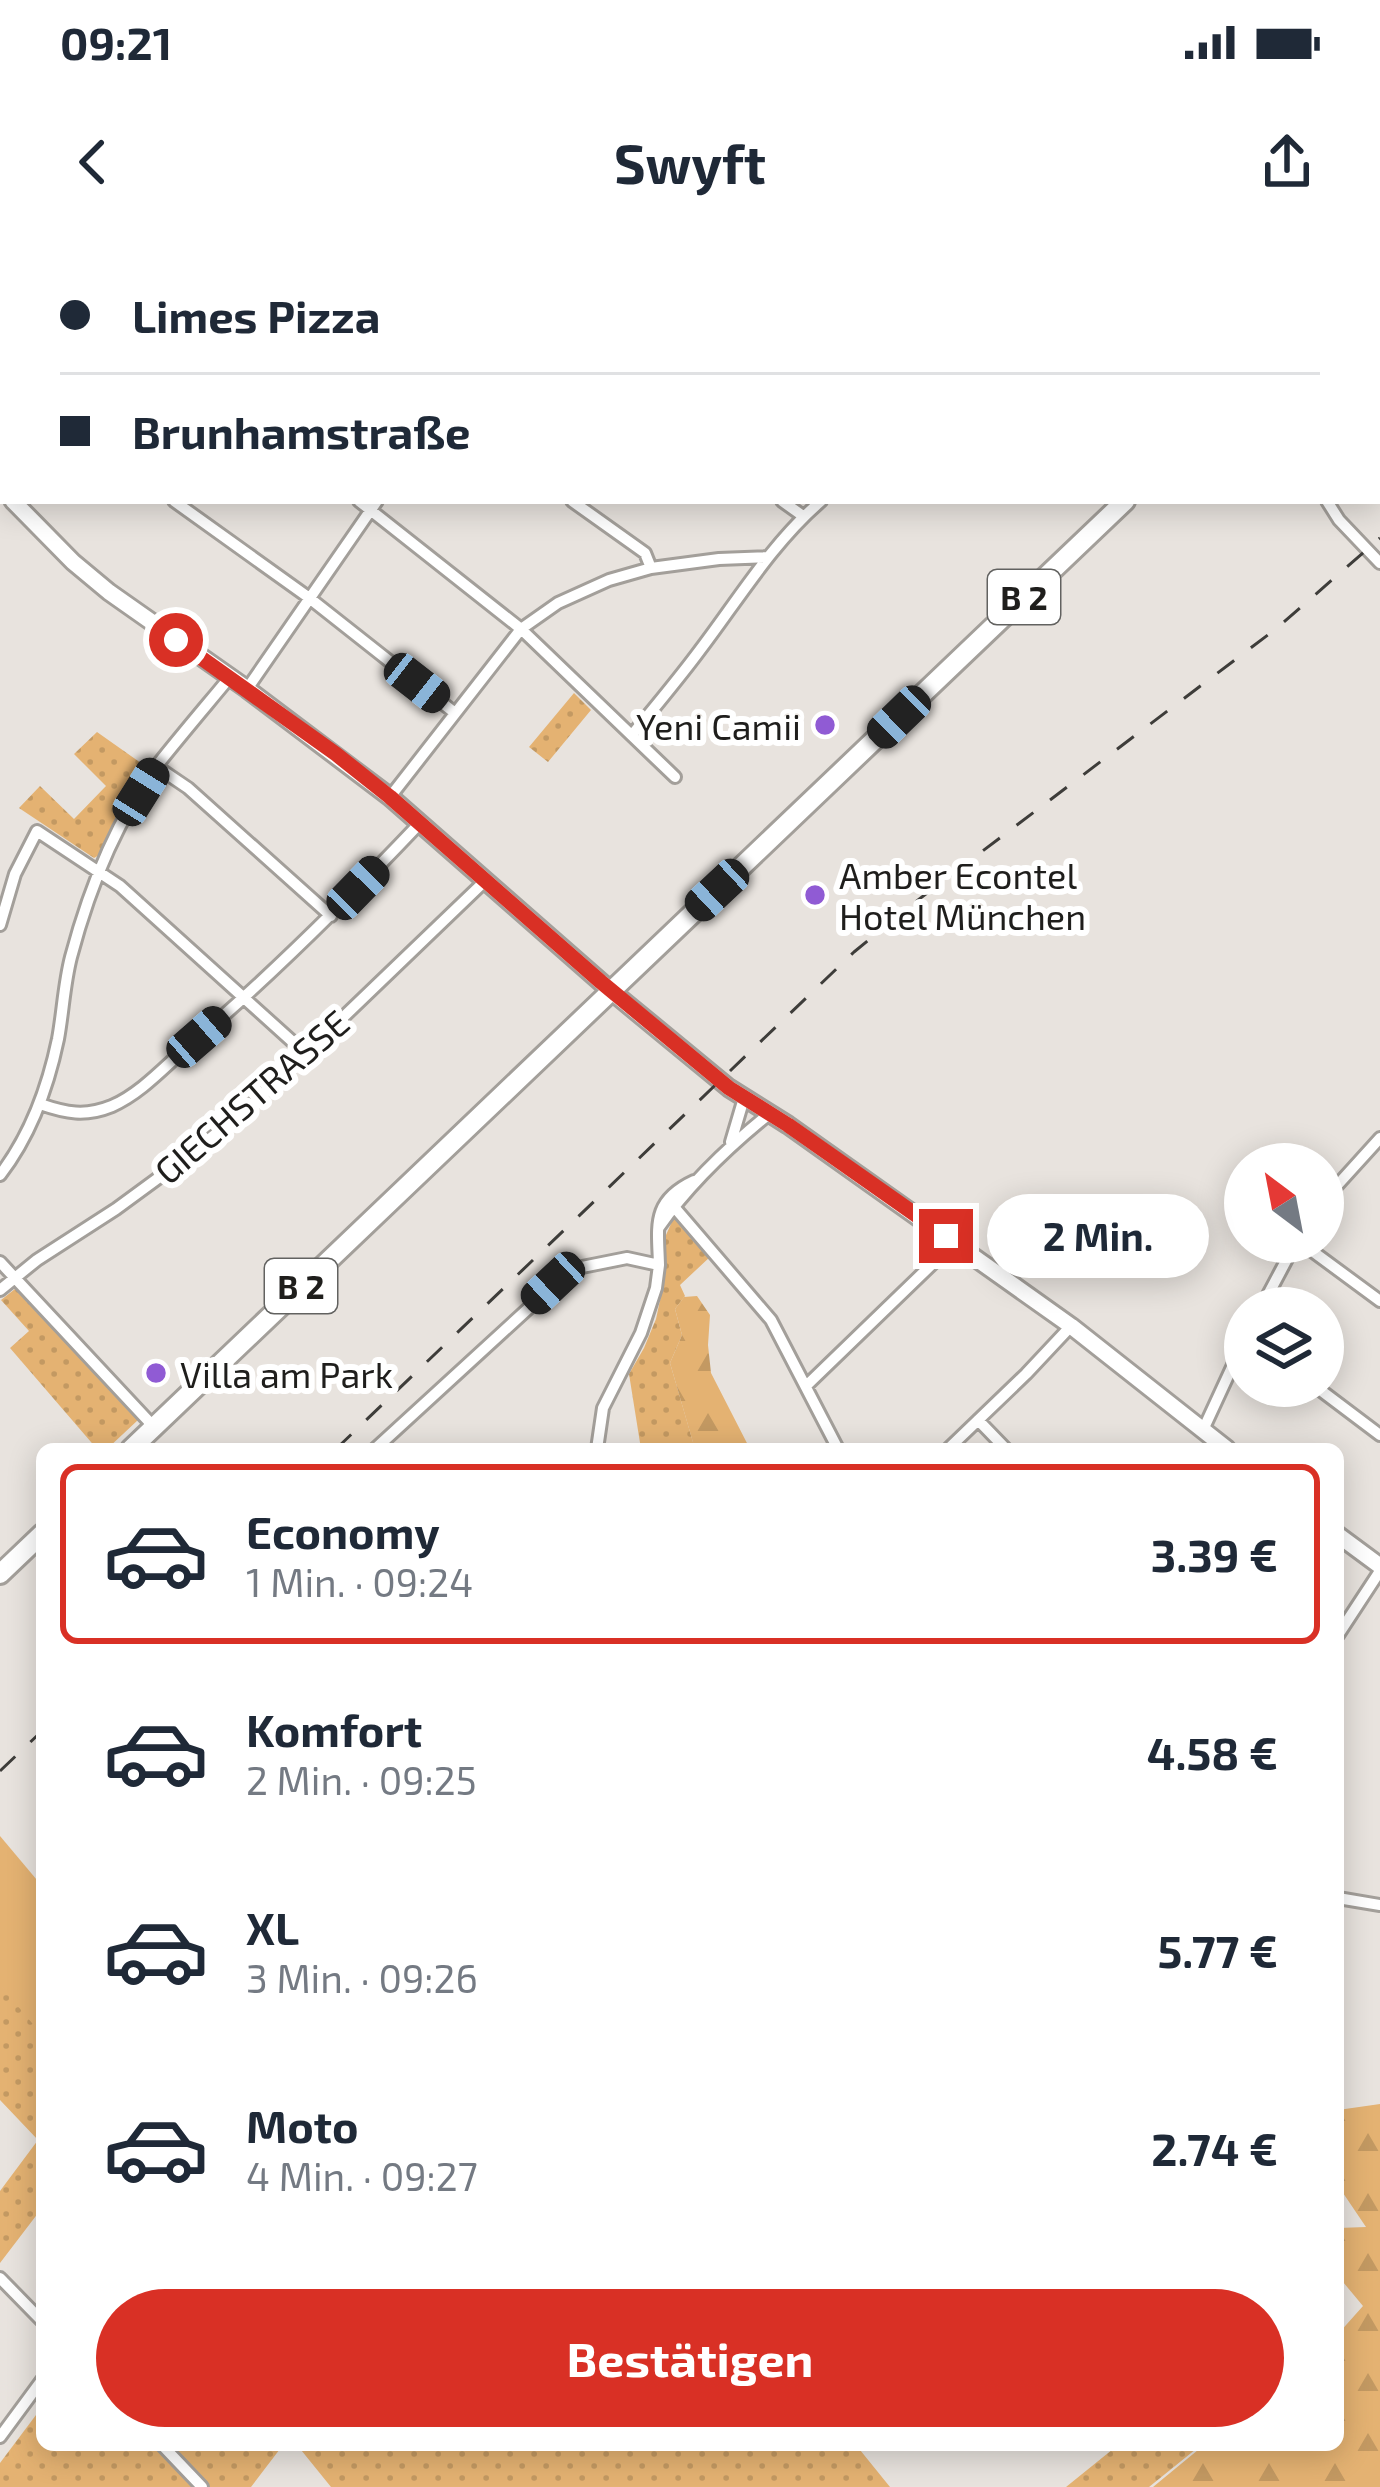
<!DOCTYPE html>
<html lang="de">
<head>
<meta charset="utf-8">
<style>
  body { margin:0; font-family:"Exo 2",sans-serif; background:#f2f2f3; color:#1f2937; height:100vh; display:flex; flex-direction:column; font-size:45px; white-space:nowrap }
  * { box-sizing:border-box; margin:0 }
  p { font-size:39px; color:#747a83 }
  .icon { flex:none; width:66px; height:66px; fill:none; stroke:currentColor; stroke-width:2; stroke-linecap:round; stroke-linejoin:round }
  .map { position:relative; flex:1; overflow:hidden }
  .panel { position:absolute; left:36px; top:1203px; width:1308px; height:1008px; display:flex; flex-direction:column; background:#fff; border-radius:18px; box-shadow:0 6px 30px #0003 }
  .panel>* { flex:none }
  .hud { position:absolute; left:0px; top:0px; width:1380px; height:264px; box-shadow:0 6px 30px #0003; display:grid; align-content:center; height:264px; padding:0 60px; background:#fff }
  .needle { width:78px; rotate:328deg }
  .controls { position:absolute; left:1224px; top:903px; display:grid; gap:24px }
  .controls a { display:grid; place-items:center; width:120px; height:120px; border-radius:50%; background:#fff; box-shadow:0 6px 30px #0003; font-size:60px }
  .end { position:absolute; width:54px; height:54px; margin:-27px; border:15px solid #d93025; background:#fff; box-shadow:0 0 0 6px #fff }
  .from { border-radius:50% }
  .bubble { position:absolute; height:84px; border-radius:42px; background:#fff; box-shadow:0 6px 30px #0003; font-size:39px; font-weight:700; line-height:84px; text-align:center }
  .car { position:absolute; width:36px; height:72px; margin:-36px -18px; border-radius:15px; box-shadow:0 0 9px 3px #0007; background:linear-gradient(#222 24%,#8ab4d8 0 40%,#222 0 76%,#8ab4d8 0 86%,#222 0) }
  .hud b { display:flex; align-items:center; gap:42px; height:114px; font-size:45px }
  .hud b+b { border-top:3px solid #e0e1e3 }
  .hud i { width:30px; height:30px; background:#1f2937 }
  ul { padding:21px 0 0; list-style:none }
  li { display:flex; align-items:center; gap:36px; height:180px; margin:0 24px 18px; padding:0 36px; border:6px solid transparent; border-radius:18px }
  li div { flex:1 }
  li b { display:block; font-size:45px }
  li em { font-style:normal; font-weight:700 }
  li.current { border-color:#d93025 }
  li>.icon { width:108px; height:108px; stroke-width:1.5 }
  .cta { display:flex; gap:24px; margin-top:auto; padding:24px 60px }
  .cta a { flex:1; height:138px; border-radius:72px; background:#d93025; color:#fff; font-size:48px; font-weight:700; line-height:138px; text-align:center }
  .status { display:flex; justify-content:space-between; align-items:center; height:84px; padding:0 60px; background:#fff; direction:ltr }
  .status svg { height:33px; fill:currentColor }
  header { display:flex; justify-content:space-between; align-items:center; height:156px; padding:0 60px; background:#fff; font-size:54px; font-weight:700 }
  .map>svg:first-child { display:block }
  .grass { fill:url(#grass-dots) }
  .forest { fill:url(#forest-firs) }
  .garden { fill:#e4b272 }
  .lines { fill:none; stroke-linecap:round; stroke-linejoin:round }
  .street-casing { stroke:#a39f9a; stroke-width:16 }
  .secondary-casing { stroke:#a39f9a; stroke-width:21 }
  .primary-casing { stroke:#a39f9a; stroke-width:24 }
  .street { stroke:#fff; stroke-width:10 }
  .secondary { stroke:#fff; stroke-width:15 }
  .primary { stroke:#fff; stroke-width:18 }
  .rail { stroke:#3e3d3a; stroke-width:3; stroke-dasharray:21 21; stroke-linecap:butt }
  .route { stroke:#d93025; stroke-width:15 }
  .poi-dot { fill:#905bd4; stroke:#fff; stroke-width:4.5 }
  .labels { text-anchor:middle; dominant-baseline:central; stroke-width:12; stroke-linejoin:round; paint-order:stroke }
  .shield { fill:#fff; stroke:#626260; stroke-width:3 }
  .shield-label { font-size:33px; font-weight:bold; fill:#1f1e1c }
  .poi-label { font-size:36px; fill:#1f1e1c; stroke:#fff; text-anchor:start }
  .street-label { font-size:36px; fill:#1f1e1c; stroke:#fff }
</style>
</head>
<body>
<div class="status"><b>09:21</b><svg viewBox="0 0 49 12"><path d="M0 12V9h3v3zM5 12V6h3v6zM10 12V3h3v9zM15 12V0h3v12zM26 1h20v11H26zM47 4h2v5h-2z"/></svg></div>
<header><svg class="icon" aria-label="back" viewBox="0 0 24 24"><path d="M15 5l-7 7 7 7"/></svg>Swyft<svg class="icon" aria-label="share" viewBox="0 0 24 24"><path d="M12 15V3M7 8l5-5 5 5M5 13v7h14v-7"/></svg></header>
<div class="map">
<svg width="1380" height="2247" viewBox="0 0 1380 2247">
  <defs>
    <pattern id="grass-dots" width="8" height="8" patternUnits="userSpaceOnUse" patternTransform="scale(3)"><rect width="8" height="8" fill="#e4b272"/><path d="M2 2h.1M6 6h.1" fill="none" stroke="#c39962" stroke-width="1.8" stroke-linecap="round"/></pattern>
    <pattern id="forest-firs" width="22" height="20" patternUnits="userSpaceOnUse" patternTransform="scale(3)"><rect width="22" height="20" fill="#e4b272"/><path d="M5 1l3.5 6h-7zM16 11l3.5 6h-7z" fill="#c39962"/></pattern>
  </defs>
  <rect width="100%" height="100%" fill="#e8e3de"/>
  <path class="grass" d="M673 0H1191L1187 3H676Z
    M574 453 591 470 548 522 529 507Z
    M97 492 148 528 118 578 101 614 94 618 19 568 40 546 74 579 106 546 74 514Z
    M674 977 711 1016 680 1045 685 1056 675 1069 682 1095 670 1123 695 1209H641L629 1134 644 1108 656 1079 665 1037 666 995Z
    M15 1049 138 1180 107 1209H97L10 1108 29 1091 1 1060Z
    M0 1744 42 1794V1968L0 2023V1951L38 1900 0 1860Z
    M42 2167V2205H283L251 2247H0V2223Z
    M297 2205H379L383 2210 381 2205H856L890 2247H331Z
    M1118 2205H1201L1149 2247H1066Z"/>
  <path class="forest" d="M697 1056 710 1075 708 1105 711 1133 750 1209H695L694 1206 670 1123 682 1095 675 1069 684 1057Z
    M1380 1864V2247H1153L1204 2205H1338V2094L1363 2066 1338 2036V1988L1366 1987 1343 1953 1338 1954V1870Z"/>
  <path class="garden" d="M0 1596 42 1646V1795L0 1745Z"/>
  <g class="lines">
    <g class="street-casing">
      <path id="street" d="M15 0 19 3
        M220 0 224 3
        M447 0 450 3
        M580 0 582 3
        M201 3 203 0
        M594 3 598 0
        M0 46 3 48
        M174 261 308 357 455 473
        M359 261 521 389 675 537
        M572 261 645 313 651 328
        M782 261 803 276
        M1327 261 1339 280 1380 323
        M247 449 377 261
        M632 495C654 468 676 442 697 414 737 362 771 304 821 261
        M157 527 188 548 331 676
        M390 557 521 389 558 363 609 340 651 328 719 319 768 317
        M0 685 15 634 37 591 120 646 305 813
        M40 864C66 873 85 877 112 866 142 853 167 824 192 803 273 734 347 660 420 583
        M731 902 744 858
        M0 935C30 896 48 847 58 799 63 772 64 744 71 717 89 649 117 579 159 523 182 494 206 466 230 437
        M1323 961 1380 898
        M675 968 771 1080 838 1209
        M659 987C690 943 727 908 769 874
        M1300 1002 1380 1061
        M0 1022 154 1187
        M0 1050 37 1020 116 969 191 914 257 860 485 641
        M1261 1068 1296 1002
        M806 1146 955 1002
        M1315 1146 1380 1195
        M978 1180 1006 1209
        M1203 1190 1245 1099
        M375 1209 566 1034 582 1027 627 1018 659 1025C658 986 651 961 694 941
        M597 1209 603 1168 641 1093 656 1048 659 1025
        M948 1209 1026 1134 1071 1086
        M1338 1395 1380 1331
        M1338 1658 1380 1665
        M0 2038 42 2081
        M0 2197 42 2140
        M162 2205 202 2247"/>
    </g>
    <g class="secondary-casing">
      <path id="secondary" d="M0 249 3 252
        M13 261 73 322 109 352 247 449 390 557 610 750 729 848 788 885 1071 1086 1227 1209
        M1338 1295 1380 1326"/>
    </g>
    <g class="primary-casing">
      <path id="primary" d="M1377 19 1380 16
        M131 1209 1125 261
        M0 1334 42 1294"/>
    </g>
    <use href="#street" class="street"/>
    <use href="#secondary" class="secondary"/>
    <use href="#primary" class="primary"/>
    <path class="rail" d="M336 1209 854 712 914 663 1277 388 1380 298
      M0 1531 42 1491"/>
  </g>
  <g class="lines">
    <path class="route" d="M176 400 336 514 390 557 601 742 729 848 788 885 946 996"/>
  </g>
  <g class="poi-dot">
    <circle cx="825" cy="485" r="12"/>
    <circle cx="815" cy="655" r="12"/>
    <circle cx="156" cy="1133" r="12"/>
  </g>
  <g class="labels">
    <g class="shield">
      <rect x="988" y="330" width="72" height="54" rx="9"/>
      <rect x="265" y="1019" width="72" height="54" rx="9"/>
    </g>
    <g class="shield-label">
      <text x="1024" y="357">B 2</text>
      <text x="301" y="1046">B 2</text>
    </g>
    <g class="poi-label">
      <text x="801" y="485" text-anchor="end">Yeni Camii</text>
      <text x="839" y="634">Amber Econtel<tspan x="839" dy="41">Hotel München</tspan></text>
      <text x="180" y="1133">Villa am Park</text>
    </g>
    <g class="street-label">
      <text transform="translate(251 856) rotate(-41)">GIECHSTRASSE</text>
    </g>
  </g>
</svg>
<div class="controls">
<a><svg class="needle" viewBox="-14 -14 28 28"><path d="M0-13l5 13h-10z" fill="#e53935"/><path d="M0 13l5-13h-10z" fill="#747a83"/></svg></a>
<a><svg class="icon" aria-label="layers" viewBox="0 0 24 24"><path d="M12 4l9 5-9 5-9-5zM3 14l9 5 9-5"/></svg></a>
</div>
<i class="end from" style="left:176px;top:400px"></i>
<i class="end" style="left:946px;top:996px"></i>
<div class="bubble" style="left:987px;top:954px;width:222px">2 Min.</div>
<i class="car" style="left:417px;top:443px;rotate:128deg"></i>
<i class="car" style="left:899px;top:477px;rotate:226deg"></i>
<i class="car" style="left:141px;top:552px;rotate:32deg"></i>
<i class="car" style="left:358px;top:648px;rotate:44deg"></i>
<i class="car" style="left:717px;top:650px;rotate:227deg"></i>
<i class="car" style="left:199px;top:797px;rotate:49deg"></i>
<i class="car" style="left:553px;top:1043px;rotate:227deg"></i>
<div class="hud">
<b><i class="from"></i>Limes Pizza</b>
<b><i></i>Brunhamstraße</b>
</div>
<section class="panel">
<ul>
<li class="current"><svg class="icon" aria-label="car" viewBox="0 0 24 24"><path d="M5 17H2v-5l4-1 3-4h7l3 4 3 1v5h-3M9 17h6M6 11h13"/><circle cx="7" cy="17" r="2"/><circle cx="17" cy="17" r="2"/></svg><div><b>Economy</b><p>1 Min. · 09:24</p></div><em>3.39 €</em></li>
<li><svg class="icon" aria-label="car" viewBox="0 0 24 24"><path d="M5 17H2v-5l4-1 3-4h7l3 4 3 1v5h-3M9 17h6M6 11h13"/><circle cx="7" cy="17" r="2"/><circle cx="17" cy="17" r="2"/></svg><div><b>Komfort</b><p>2 Min. · 09:25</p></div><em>4.58 €</em></li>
<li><svg class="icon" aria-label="car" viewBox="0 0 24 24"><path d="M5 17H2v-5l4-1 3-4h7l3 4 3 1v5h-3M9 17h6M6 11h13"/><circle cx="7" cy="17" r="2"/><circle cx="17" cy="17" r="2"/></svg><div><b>XL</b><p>3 Min. · 09:26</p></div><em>5.77 €</em></li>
<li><svg class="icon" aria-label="car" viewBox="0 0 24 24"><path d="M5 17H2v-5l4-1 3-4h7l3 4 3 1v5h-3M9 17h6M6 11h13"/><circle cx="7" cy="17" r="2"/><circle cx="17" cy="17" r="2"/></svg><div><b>Moto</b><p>4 Min. · 09:27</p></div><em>2.74 €</em></li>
</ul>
<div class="cta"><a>Bestätigen</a></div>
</section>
</div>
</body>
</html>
